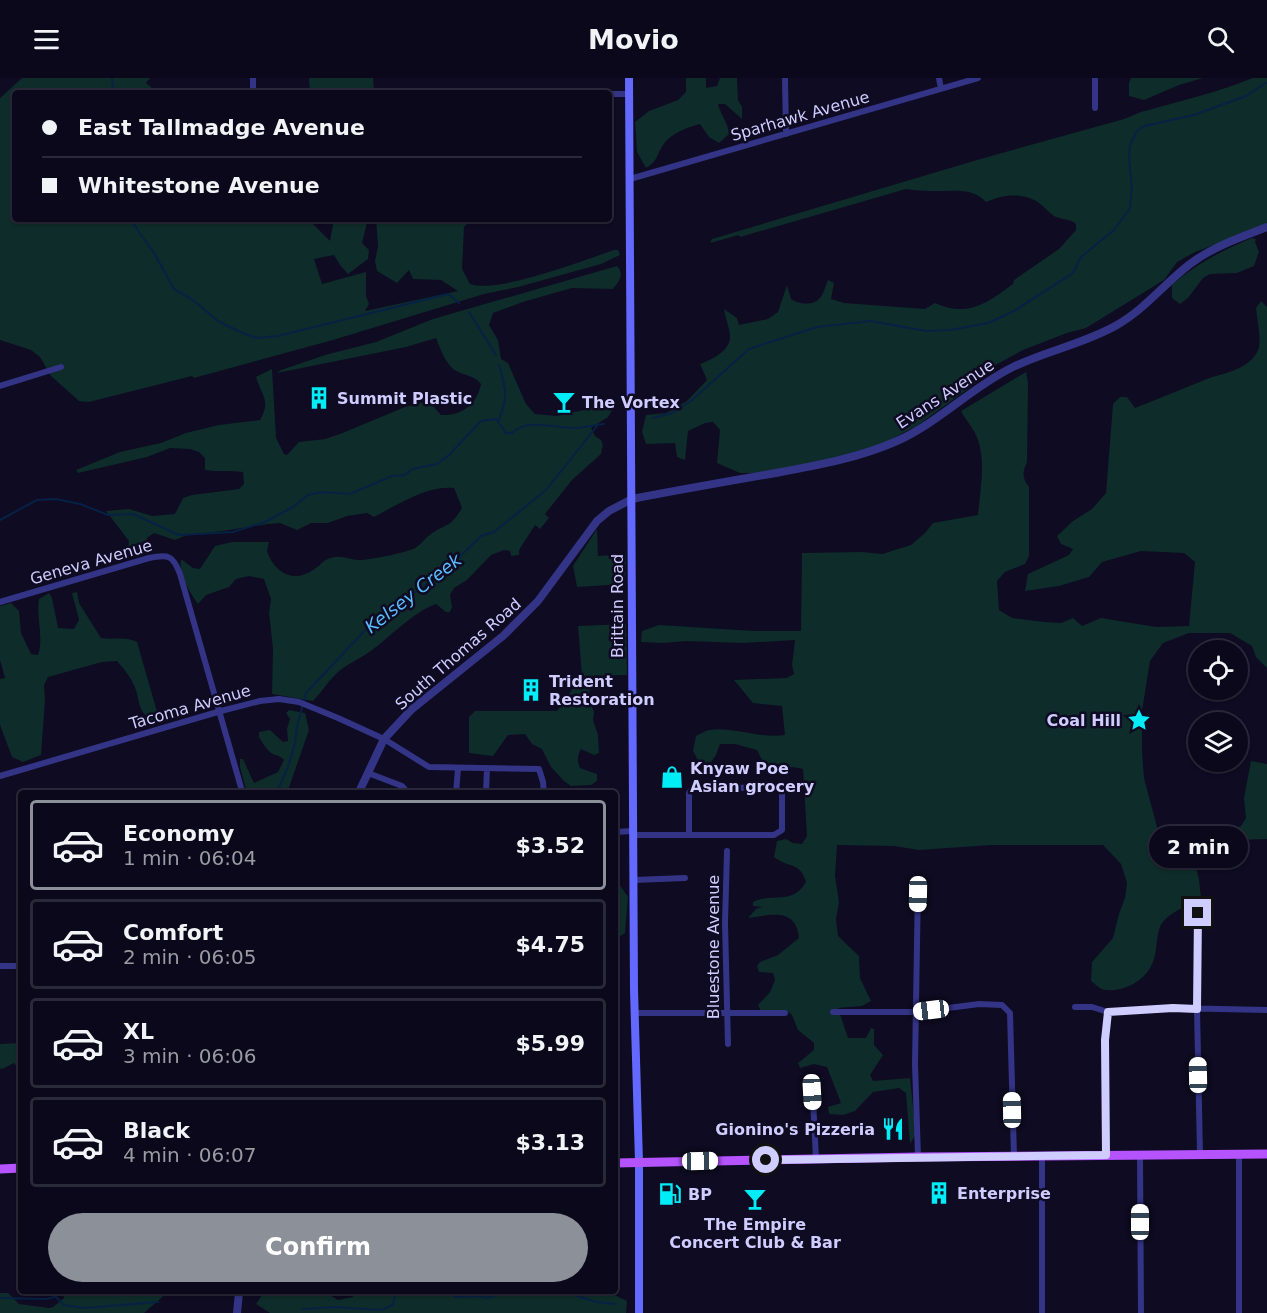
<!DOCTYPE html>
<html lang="en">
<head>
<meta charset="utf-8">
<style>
  body { margin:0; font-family:"DejaVu Sans",sans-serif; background:#131123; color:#f1f3f6; height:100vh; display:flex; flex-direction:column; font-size:22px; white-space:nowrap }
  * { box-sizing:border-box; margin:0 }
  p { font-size:20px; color:#999aa2 }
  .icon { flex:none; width:33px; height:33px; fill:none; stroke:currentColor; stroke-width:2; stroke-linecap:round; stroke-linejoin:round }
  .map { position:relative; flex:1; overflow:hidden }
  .panel { position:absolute; left:18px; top:712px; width:600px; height:504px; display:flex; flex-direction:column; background:#0a081a; border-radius:6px; box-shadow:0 2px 4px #0004,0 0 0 2px #2a2939 }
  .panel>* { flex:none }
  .top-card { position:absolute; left:12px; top:12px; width:600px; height:132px; border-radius:6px; box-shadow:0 2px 4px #0004,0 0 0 2px #2a2939; display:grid; align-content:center; height:132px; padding:0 30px; background:#0a081a }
  .fabs { position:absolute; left:1188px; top:562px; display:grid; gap:12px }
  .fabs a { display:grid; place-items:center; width:60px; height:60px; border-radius:50%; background:#0a081a; box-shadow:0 2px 4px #0004,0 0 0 2px #2a2939; font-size:30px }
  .end { position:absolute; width:27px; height:27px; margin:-14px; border:8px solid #cfccff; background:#111; box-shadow:0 0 0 3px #111 }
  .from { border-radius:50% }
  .bubble { position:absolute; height:42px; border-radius:21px; background:#0a081a; box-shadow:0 2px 4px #0004,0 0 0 2px #2a2939; font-size:20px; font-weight:700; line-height:42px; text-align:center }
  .car { position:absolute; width:18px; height:36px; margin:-18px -9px; border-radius:8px; box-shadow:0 0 4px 2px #0007; background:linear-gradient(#fff 24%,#345 0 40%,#fff 0 76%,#345 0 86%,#fff 0) }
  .top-card b { display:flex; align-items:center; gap:21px; height:57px; font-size:22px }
  .top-card b+b { border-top:2px solid #2a2939 }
  .top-card i { width:15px; height:15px; background:#f1f3f6 }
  ul { padding:10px 0 0; list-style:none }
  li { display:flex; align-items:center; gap:18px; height:90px; margin:0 12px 9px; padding:0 18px; border:3px solid #2a2939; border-radius:6px }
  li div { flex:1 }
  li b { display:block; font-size:22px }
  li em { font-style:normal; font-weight:700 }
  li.current { border-color:#8c9099 }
  li>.icon { width:54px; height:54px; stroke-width:1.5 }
  .cta { display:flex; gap:12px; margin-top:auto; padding:12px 30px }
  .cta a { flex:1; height:69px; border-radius:36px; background:#8c9099; color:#fff; font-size:24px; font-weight:700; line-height:69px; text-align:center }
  header { display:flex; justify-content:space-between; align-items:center; height:78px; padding:0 30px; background:#0a081a; font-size:27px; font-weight:700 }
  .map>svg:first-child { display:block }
  .green { fill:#0e2c29 }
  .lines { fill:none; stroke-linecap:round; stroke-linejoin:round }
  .stream { stroke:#072145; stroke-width:2 }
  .minor { stroke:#333485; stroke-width:6 }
  .tertiary { stroke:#333485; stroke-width:8 }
  .secondary { stroke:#6368ff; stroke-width:8 }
  .primary { stroke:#b553ff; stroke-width:9 }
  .route { stroke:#cfccff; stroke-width:8 }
  .labels { text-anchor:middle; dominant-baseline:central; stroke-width:5; stroke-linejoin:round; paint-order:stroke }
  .street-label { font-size:16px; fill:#cfccff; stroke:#0e0b22 }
  .poi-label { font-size:16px; font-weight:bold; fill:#cfccff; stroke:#0e0b22; text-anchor:start }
  .water-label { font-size:18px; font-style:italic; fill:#5abcff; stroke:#0e0b22 }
</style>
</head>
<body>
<header><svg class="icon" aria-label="menu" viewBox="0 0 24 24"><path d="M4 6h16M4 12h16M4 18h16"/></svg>Movio<svg class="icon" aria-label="search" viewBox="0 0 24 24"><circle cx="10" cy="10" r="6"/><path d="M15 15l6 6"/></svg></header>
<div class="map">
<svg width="1267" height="1235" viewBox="0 0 1267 1235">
  <rect width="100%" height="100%" fill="#0e0b22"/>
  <path class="green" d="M22 0H150L146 5 158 15H15V141H308L330 163 334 141H368L362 165 369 172 368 181 348 196 340 187 334 177 314 181 322 206 366 194V218L369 226 365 233 458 213 441 202 413 201 409 192 397 205 377 193 375 183 378 168 376 141H472L464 149 462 191 470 206C497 216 584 182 614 172H618L620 177 601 186 518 209 484 216 333 262 194 300 192 298 89 324 79 323 51 298 40 279 31 272 0 262V20Z
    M309 0H373L374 15H310Z
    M686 0H706V10L717 8 720 0H737L738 22 742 29V41L725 26H718C721 38 728 44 729 56L719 65 709 59 700 46C686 50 671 55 663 67 656 78 658 83 646 90L637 74 635 44 649 33 678 22 686 14Z
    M1131 0H1203L1179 7 1144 22 1129 18V5Z
    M1253 0H1267V147L1195 174 1177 184 1164 202 1086 250 1067 255 1023 272 990 290 983 300 918 347 888 363 866 372 823 383 755 395H740L717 385 720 352 713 344 705 345 688 353 685 382 677 379 675 365 646 366 642 354 646 337 666 335 687 323 707 302 700 286C711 282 730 273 730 259 730 251 725 239 724 231L737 240 739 247 768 241 778 234 787 207 791 221C797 226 813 228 819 221 823 217 826 207 828 202L834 205 831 221 844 225 925 231 935 225C968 240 987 225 1013 206L1014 202 1059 171 1076 152V146C1069 140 1061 142 1054 138 1048 134 1043 127 1036 123 1021 114 1001 117 986 124 972 108 950 114 931 113 922 113 914 112 906 111L740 159 739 157 710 165 712 161 977 82 1124 41C1131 39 1138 34 1145 33 1181 23 1218 14 1253 0Z
    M1252 160 1256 161 1255 164 1259 174 1254 188 1237 195 1210 196 1203 200 1188 220 1180 226 1172 220V207C1196 186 1223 172 1252 160Z
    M617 188C625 197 619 203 613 211L572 210 526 223 493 235 489 247 498 262 501 281 508 285 526 326 535 336 557 338 606 327 613 331 608 339 591 350 595 358 601 362 603 367 601 376 572 402 545 436 549 440 540 451 535 447 519 472V477L511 478 510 473 504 472 491 477 467 502 454 510 450 517 452 529 450 534H446L436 526C410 536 391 559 368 575 358 582 347 586 337 595 328 603 322 614 313 623L272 616 273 571 269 535 271 521 264 501 249 498 236 501 229 509 206 517 198 526C190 515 178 496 181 481L193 490 200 491 215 468 232 464H269L267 473C274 494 293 506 313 492 322 487 323 480 336 479 344 478 351 482 359 482 370 482 403 475 413 471 420 468 425 460 431 456 448 444 449 451 462 430L454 410C427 407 397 427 374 439L367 435 347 438 328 445H311L297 452 280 445 268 446 223 453 187 457 175 462 154 455 147 460 145 470 138 476 128 473 129 463 106 433 129 431 152 438 175 436 183 420 192 417 239 411 244 406 243 394C230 392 218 394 205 392V380L199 374 190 371 170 370 147 379 78 395 76 392 120 374 161 365 186 355 219 347 260 342C271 323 262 318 256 299L272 291 276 360 284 376 287 377 299 364 325 361 340 356 405 329 424 324 434 329 441 337C461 338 477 327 481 306 474 296 461 298 452 290 444 282 440 270 436 260L406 269 277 295 281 292 325 277 376 264 433 241Z
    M1261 223 1267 229V590L1256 579 1252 568 1230 555H1189L1163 565 1150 583 1142 633V674L1144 700 1160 760 1175 765 1194 758 1226 754 1241 748 1246 740 1244 720 1251 683 1267 686V761L1203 763 1192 771 1199 802 1201 820C1189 827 1166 835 1160 849 1155 862 1158 878 1150 890 1142 904 1123 914 1106 912 1101 912 1095 906 1091 903L1092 884 1113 860 1119 836 1125 820 1127 805 1121 786 1103 767H991L919 772 894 768 837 767 835 798 839 824 836 841 838 858 859 878 860 900 871 923 862 928 838 930 848 960H866L871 950 874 951V967L883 977 870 997 873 1003 910 1000 916 1056 910 1066 906 1015 899 1010 873 1014 855 1033 843 1037 829 1036 828 1029 841 1025 827 989 814 986 800 990 798 985 814 972V965L798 952 792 937 787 933H761L758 927 770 914 775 902 773 895 759 894 757 888 760 884 778 877 799 860C796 829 771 837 748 840L756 831 762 829 753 828V824C773 814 792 828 806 804 800 783 787 790 774 779L777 763 786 761 793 765 802 766 807 758 803 691C792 687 779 691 766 690L757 672 735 666H720L716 677 711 684 700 686 693 673 696 658C700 656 705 653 709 652 731 648 760 661 785 657L782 628 753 625 734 602 787 600 794 596 792 587 795 562 743 565 686 563 663 565 641 564 642 553 659 547 754 553H801L802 475 862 474 882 476 911 467 925 455 933 445 978 437C980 412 986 386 978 362 974 350 966 343 961 333L1026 294 1028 305 1027 384C1022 395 1022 400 1029 409V478L1025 486 1005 494 997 503 999 532 1012 540 1044 544 1061 545 1073 540 1082 548 1101 540 1156 549 1189 548 1195 484 1184 475 1141 473 1102 484 1089 499 1059 508 1025 513 1028 496 1069 477 1073 471 1061 466 1057 458 1073 443 1092 431 1106 415 1113 326 1120 319H1127L1135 330 1212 299C1229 295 1254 288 1259 269 1261 258 1257 241 1256 230Z
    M597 451 598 478 626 476 625 506 577 509 573 488Z
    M77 514 79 525 101 560C113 562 127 558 137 564L158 637 154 646C135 629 142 627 134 607 130 598 123 590 117 583L102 584 48 599 44 607 45 622 41 677 23 684 12 679 0 647V601L5 600 0 582V528L11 525 19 533 21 555 31 576 38 577C44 560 36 540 39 521L49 515 52 520 58 550 74 551 79 542 72 515Z
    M626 546 627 597 582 598 578 548Z
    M589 600H596V606L590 612 588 620 594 634 593 642 598 657 599 675 594 677 581 671C577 678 577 683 580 690L597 696V703L591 707 571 708 564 703 551 689 542 671 532 666 525 656 508 657 493 678 469 675V639L475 633H557L576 606Z
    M289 632 305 635 309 652 287 715H247L240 689V681H243L254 705 278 694 284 682C280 677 276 678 271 675 266 671 262 664 259 659V654L270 652 283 664 288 663 287 651 290 641 286 635Z
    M615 805 619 806 628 819 625 855 617 860Z
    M21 965V995L14 985 2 991 0 990V966Z
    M63 1214H121L145 1216 151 1214H168L144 1235H0V1215H8L19 1226 49 1230 53 1229 64 1220Z
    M264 1214H325L338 1222 353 1219 351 1214H608L627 1223 626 1235H270L256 1226Z"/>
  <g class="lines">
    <path class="stream" d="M112 0 113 15
      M130 141 154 175 174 211 193 222 218 243 238 253 256 260 278 258 448 216 459 225
      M469 234 496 277
      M653 340 672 335 691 323 749 271 817 249 871 243 926 253 951 252 988 245 1014 233 1073 195 1081 179 1114 152 1130 130 1132 109 1129 80 1130 67 1137 53 1144 48 1194 37 1246 18 1266 5
      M498 344C508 318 507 314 499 287
      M0 442 37 422 56 421 80 426 108 437 133 436 179 457 233 454 265 444 293 429 308 417 322 414 350 416 392 398 405 397 412 391 437 386 449 377 481 343 496 341 506 355H512C529 339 555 351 576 350 585 349 595 347 604 346
      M276 716 288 689 295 665 297 648 306 615 368 549 447 491 481 458 494 454 546 412 597 348
      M451 1214 455 1219 479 1218 487 1220 508 1214
      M565 1214 596 1224 616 1226
      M55 1218 64 1227 84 1230 158 1224
      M0 1220 47 1221 54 1219 58 1214
      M303 1231 335 1229 381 1232 393 1227 396 1214"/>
    <path class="minor" d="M785 0 786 56
      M939 0 941 11
      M1095 0V30
      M253 15V0
      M609 16H629
      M630 101 978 0
      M0 308 61 289
      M0 524 149 480C168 476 173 477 180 496L242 713 234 716
      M368 695 402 708 409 716
      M0 698 221 633 260 623 279 621 299 624 338 640 384 661 429 689 539 691 543 704 544 716
      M514 715V716
      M456 716 458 690
      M486 716 487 690
      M615 754 633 753
      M633 757H774L782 752V713L779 709H775L692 711 689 715V757
      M727 773 725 845 728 966
      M634 802 685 800
      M918 807 915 986 918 1079
      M1198 835 1197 931 1200 1076
      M0 888H21
      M1075 929H1092L1108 934 1173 930 1267 932
      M833 934H917L979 926 1002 927 1010 935 1014 1078
      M635 935H785
      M812 1002 816 1081
      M1239 1076V1235
      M1106 1077 1105 962 1108 934
      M1140 1077 1141 1235
      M1042 1235V1078"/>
    <path class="tertiary" d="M358 716 384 661 411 632 503 558 538 523 597 443 609 433 632 421C678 412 724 404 770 396 814 388 856 381 897 363 939 344 971 310 1011 290 1045 273 1084 266 1117 247 1145 231 1164 206 1190 186 1212 169 1241 159 1267 149
      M237 1235 239 1214"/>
    <path class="secondary" d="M629 0 634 912 639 1084V1235"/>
    <path class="primary" d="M615 1085 918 1079 1267 1076
      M0 1091 21 1090"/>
  </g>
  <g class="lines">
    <path class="route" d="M766 1082 1106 1077 1105 962 1108 934 1173 930 1197 931 1198 835"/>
  </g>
  <defs>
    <g id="building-bare" transform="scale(1.8)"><path d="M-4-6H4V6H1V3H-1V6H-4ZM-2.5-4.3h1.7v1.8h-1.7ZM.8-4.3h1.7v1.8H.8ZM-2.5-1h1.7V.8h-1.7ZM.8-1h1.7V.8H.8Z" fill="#00edf7" stroke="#0e0b22" stroke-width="2.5" paint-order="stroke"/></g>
    <g id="bar-bare" transform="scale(1.8)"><path d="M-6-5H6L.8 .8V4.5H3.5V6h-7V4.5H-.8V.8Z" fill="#00edf7" stroke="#0e0b22" stroke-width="2.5" paint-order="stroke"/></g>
    <g id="sight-bare" transform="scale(1.8)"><path d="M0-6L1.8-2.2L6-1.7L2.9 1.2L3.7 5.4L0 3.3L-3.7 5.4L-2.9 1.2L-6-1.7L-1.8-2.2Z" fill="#00edf7" stroke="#0e0b22" stroke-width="2.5" paint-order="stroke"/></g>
    <g id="shop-bare" transform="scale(1.8)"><path d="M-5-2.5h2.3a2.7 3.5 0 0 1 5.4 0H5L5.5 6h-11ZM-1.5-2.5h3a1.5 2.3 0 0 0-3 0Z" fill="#00edf7" stroke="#0e0b22" stroke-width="2.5" paint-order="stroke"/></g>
    <g id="restaurant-bare" transform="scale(1.8)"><path d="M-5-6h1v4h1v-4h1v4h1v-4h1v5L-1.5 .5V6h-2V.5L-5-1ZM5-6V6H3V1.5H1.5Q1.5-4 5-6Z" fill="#00edf7" stroke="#0e0b22" stroke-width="2.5" paint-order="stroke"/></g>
    <g id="fuel-bare" transform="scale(1.8)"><path d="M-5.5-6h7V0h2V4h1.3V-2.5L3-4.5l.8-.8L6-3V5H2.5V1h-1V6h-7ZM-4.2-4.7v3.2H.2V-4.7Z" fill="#00edf7" stroke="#0e0b22" stroke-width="2.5" paint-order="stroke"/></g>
  </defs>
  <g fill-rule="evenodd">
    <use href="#building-bare" x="319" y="320"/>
    <use href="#bar-bare" x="564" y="324"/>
    <use href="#building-bare" x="531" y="612"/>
    <use href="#sight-bare" x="1139" y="642"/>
    <use href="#shop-bare" x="672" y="699"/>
    <use href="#restaurant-bare" x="893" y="1051"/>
    <use href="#building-bare" x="939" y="1115"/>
    <use href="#fuel-bare" x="670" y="1116"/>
    <use href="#bar-bare" x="755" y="1121"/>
  </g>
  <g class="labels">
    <g class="street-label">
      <text transform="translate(800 38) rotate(-16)">Sparhawk Avenue</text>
      <text transform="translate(945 316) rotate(-33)">Evans Avenue</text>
      <text transform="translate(91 484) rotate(-16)">Geneva Avenue</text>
      <text transform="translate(617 528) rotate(-90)">Brittain Road</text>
      <text transform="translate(458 576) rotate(-41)">South Thomas Road</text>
      <text transform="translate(190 629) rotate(-16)">Tacoma Avenue</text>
      <text transform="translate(713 869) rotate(-90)">Bluestone Avenue</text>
    </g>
    <g class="poi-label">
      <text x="337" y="320">Summit Plastic</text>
      <text x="582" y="324">The Vortex</text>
      <text x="549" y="603">Trident<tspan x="549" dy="18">Restoration</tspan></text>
      <text x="1121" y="642" text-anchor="end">Coal Hill</text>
      <text x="690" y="690">Knyaw Poe<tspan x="690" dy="18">Asian grocery</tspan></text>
      <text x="875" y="1051" text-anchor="end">Gionino's Pizzeria</text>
      <text x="957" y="1115">Enterprise</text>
      <text x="688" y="1116">BP</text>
      <text x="755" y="1146" text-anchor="middle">The Empire<tspan x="755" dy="18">Concert Club &amp; Bar</tspan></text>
    </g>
    <g class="water-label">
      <text transform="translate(413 515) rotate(-38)">Kelsey Creek</text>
    </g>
  </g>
</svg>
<div class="fabs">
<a><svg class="icon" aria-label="locate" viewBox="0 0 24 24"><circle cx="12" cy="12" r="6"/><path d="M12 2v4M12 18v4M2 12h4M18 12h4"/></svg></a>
<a><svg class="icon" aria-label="layers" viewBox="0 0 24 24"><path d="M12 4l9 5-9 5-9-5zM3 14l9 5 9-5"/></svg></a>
</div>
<i class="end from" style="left:766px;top:1082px"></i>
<i class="end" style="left:1198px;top:835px"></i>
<div class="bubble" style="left:1149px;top:748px;width:99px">2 min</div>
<i class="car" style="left:918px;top:816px;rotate:181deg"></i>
<i class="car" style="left:931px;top:932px;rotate:263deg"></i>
<i class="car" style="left:1198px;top:997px;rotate:359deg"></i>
<i class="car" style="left:812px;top:1014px;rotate:177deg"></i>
<i class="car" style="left:1012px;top:1032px;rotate:359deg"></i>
<i class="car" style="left:700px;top:1083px;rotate:89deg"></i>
<i class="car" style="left:1140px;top:1144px;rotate:0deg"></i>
<div class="top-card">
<b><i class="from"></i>East Tallmadge Avenue</b>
<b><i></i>Whitestone Avenue</b>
</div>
<section class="panel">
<ul>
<li class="current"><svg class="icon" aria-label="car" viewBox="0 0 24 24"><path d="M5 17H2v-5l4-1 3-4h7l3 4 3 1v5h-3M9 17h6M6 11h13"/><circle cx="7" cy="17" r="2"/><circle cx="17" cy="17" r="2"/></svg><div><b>Economy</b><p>1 min · 06:04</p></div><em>$3.52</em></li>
<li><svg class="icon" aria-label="car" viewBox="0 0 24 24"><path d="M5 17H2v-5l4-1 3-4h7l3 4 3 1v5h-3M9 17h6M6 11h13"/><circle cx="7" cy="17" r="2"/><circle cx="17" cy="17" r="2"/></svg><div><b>Comfort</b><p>2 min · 06:05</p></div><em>$4.75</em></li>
<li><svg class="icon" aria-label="car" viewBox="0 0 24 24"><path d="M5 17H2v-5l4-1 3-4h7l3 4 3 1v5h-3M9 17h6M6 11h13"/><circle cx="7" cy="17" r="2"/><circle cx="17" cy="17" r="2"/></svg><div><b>XL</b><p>3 min · 06:06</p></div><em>$5.99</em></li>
<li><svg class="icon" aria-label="car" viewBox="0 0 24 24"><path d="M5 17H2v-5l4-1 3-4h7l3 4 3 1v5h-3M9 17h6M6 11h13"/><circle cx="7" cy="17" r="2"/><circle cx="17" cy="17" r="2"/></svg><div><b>Black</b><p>4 min · 06:07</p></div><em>$3.13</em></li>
</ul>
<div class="cta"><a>Confirm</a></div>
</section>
</div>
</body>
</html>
